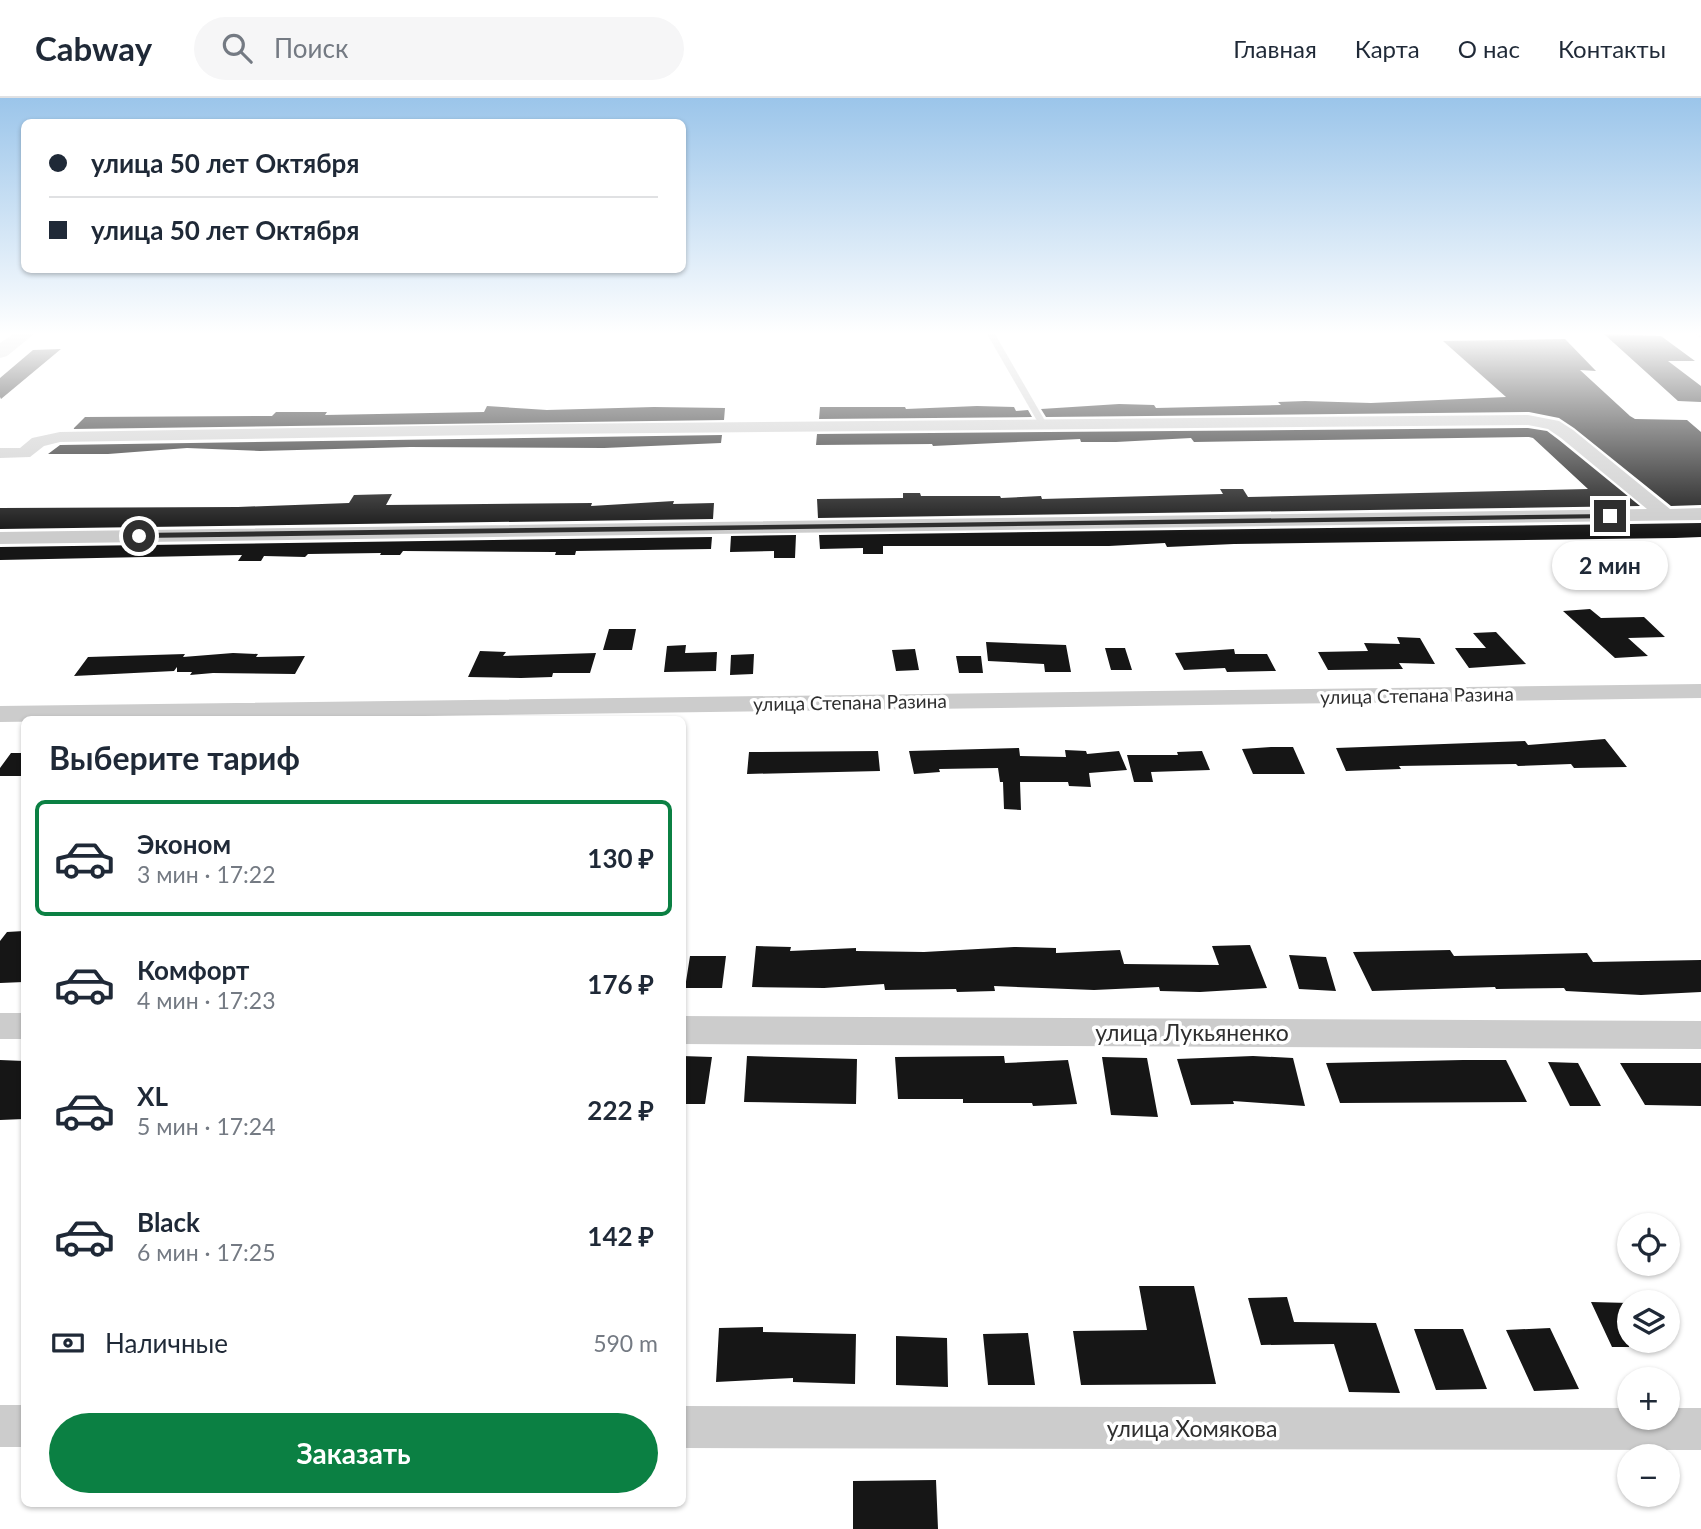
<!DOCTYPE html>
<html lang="ru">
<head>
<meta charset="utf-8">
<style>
  body { margin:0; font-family:Lato,sans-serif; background:#f6f6f7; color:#1f2937; height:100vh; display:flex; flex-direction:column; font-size:26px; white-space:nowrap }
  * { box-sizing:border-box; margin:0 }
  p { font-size:23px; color:#747a83 }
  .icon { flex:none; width:38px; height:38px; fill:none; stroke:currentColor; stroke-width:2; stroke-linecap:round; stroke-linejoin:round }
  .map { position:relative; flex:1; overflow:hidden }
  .details { position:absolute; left:21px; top:618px; width:665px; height:791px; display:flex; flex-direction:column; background:#fff; border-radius:10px; box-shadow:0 2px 5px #0004 }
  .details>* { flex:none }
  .guide { position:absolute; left:21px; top:21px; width:665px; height:154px; border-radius:10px; box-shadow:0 2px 5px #0004; display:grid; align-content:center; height:154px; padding:0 28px; background:#fff }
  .tools { position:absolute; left:1617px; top:1115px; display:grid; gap:14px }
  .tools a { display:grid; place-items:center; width:63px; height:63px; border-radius:50%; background:#fff; box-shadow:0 2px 5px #0004; font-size:35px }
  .end { position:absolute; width:32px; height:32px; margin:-16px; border:9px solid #2f2f2f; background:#fff; box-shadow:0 0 0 4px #fff }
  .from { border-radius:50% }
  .bubble { position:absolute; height:49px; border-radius:24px; background:#fff; box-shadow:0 2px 5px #0004; font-size:23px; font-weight:700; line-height:49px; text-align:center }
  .guide b { display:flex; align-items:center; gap:24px; height:66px; font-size:26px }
  .guide b+b { border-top:2px solid #e0e1e3 }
  .guide i { width:18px; height:18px; background:#1f2937 }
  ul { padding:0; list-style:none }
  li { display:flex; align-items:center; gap:21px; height:116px; margin:0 14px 10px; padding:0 14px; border:4px solid transparent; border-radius:10px }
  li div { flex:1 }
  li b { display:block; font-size:26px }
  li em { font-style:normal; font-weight:700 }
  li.on { border-color:#0b8043 }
  li>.icon { width:63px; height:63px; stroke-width:1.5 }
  h2 { padding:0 28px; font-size:32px; line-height:84px }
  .pay { display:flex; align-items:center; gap:18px; height:77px; padding:0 28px; font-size:26px }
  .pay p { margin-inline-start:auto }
  .primary-button { display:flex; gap:14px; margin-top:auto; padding:14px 28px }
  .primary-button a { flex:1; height:80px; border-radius:42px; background:#0b8043; color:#fff; font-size:28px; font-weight:700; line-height:80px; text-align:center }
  header { display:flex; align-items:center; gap:42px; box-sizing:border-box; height:98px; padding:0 35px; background:#fff; border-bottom:2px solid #e0e1e3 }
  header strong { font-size:33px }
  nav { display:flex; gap:38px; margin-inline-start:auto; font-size:24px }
  .search { width:490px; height:63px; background:#f6f6f7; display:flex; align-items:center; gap:18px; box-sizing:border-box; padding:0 24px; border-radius:38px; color:#747a83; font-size:26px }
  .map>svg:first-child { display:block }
  .building { fill:#161616 }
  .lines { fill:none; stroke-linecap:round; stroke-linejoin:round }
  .path { stroke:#ccc; stroke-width:2.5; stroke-dasharray:2 2; stroke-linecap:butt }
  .service { fill:#ccc; fill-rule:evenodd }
  .minor { fill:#ccc; fill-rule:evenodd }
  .tertiary { fill:#ccc; fill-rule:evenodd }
  .route { fill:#2f2f2f }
  .labels { text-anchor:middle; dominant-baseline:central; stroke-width:7; stroke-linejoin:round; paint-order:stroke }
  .street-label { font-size:19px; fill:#2f2f2f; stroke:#fff }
  .near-street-label { font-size:23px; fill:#2f2f2f; stroke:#fff }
</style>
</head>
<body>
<header>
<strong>Cabway</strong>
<div class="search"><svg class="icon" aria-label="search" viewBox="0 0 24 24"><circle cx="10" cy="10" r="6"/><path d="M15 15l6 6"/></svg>Поиск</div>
<nav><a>Главная</a><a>Карта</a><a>О нас</a><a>Контакты</a></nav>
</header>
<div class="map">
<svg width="1701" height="1431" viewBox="0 0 1701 1431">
  <rect width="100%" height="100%" fill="#fff"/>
  <path class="building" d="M1604 236 1661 238 1695 263H1668L1701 288V304L1678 303Z
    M1565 241 1596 273 1580 272 1630 318 1635 321 1687 322 1701 334V407L1671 408 1574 330 1559 320 1529 314 1046 319 1041 311 1119 306 1154 307 1156 310 1281 307 1278 304 1305 303 1371 305 1506 299 1443 243Z
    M61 251 1 301 0 299V280L33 252Z
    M487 308 547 312 654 309 725 310 724 322 73 331 85 319 272 318 276 314H327L325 317 484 314Z
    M977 308 1014 309 1016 313 1028 312 1032 319 819 321 820 309H905L906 311Z
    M1528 330 1547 333 1559 342 1640 408 818 420 817 401 903 400V395H920L921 398H1000L1001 400 1041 398 1042 401 1223 396 1220 391H1243L1248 399 1588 391 1533 340 1529 339 1194 344 1191 340 1116 344H1081L1080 341 933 348 932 346 816 347 817 336Z
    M722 337 721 345 604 350 410 349 260 353 187 350 108 356H48L60 347Z
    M392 396 386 407 592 405 591 408 674 403 673 406 714 405 713 421 0 431V410L238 409 349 405 354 397Z
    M1701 425V439L1675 440 1234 446 1167 449 1165 445 1109 448H883V456H863V450L820 451 819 437Z
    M796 437 795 460H774V453L730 454 731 438Z
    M712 439 711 451 576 453 575 457H555L556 454 403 453 400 457H380L381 455 308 456 305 459 264 458 261 463H238L242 457 0 462V449Z
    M1590 511 1601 520 1644 519 1665 539 1628 540 1648 558 1615 560 1563 513Z
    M609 531H636L632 552H603Z
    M1496 534 1526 566 1469 570 1455 550H1486L1473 535Z
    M1397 539 1420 540 1435 566 1399 565 1403 571 1328 572 1318 554 1368 553 1364 545 1400 546Z
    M986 544 1066 547 1071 574H1045L1044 566 988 563Z
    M686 547 685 555 717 554 716 573 664 574 667 548Z
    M1105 550H1125L1132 572H1111Z
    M915 551 919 572 896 573 892 552Z
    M1234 551 1235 556H1267L1276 573 1227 574 1225 570 1184 572 1175 555Z
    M480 553 506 554 503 558 596 555 590 575H553L552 579 521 580 468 579Z
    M233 555 258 556 256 559 305 558 295 576 213 575 190 577 192 574H177V569L174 573 74 578 88 559 185 556 183 559Z
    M754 556 753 576 730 577 731 557Z
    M956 558H981L983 575H959Z
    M1605 641 1627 669 1574 670 1571 666 1518 668 1516 666 1399 668 1401 671 1346 673 1336 650 1525 643 1528 647Z
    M1271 649H1293L1305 676H1253L1242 651Z
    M1019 650 1020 658 1066 659 1065 652 1086 653 1087 656 1119 653 1127 672 1089 675 1091 689 1069 688 1068 684H1020L1021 712 1004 711 1003 684H1000L998 670 939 671 940 674 914 676 909 653Z
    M878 653 880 673 747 676 749 654Z
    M1202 653 1210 672 1151 674 1153 684H1134L1127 657H1178L1177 654Z
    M11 655H24V678H0V670Z
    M24 833V884L0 885V843L7 834Z
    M1250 847 1267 890 1200 894 1160 893 1159 889 1094 892 994 888 995 893 957 894 956 891 885 892 884 886 824 890 752 889 756 848 791 849 790 853 856 850V853L924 854 1014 849 1056 850V855L1120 852 1124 866 1219 867 1212 848Z
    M1450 852 1454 858 1587 855 1593 864 1701 862V894L1641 897 1566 893 1564 890 1496 891 1495 889 1372 893 1353 854Z
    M1289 857 1326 859 1336 893 1299 891Z
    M690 858H726L722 890H685Z
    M682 958 712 959 705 1006H682Z
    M747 958 857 961 856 1006 744 1004Z
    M1004 958 1005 965 1068 962 1077 1006 1033 1008 1032 1005H963V1001H898L895 959Z
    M1253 958 1293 960 1305 1008 1233 1003 1234 1006 1191 1007 1177 961Z
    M1102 959 1147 960 1158 1019 1111 1017Z
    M0 962 24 963V1021L0 1022Z
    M1463 962H1506L1527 1004 1340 1005 1326 965Z
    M1548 964 1578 965 1601 1008H1570Z
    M1620 965H1701V1008L1645 1007Z
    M1139 1188H1194L1216 1286 1081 1287 1073 1233 1147 1232Z
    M1287 1199 1294 1224 1376 1225 1400 1295 1349 1294 1334 1246 1261 1247 1248 1200Z
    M1591 1204 1629 1205V1249H1612Z
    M763 1229V1234L856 1236 855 1286 793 1284V1280L716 1284 719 1230Z
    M1550 1230 1579 1291 1534 1293 1506 1232Z
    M1414 1231H1463L1487 1291 1436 1292Z
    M1028 1235 1035 1287H988L983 1236Z
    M896 1238 947 1240 948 1289 896 1287Z
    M936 1382 938 1431H853V1383Z"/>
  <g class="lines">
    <path class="path" d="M1695 236 1701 239"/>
    <path class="service" d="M987 236H995L1048 328 1047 330 1040 328Z"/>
    <path class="minor" d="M1528 317 1559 323 1573 332 1670 411 1701 410V422L0 446V434L1647 411 1561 340 1548 331 1528 327 545 336 60 344 44 348 30 359 0 360V350H20L32 340 60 334 545 326Z
      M1701 586V600L0 624V608Z
      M0 915H24V941H0Z
      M682 918 1701 923V951L682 946Z
      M0 1307H24V1349H0Z
      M682 1308 1629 1310V1320H1668V1310H1701V1352L682 1350Z"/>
    <path class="tertiary" d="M13 236H34L7 258 0 260V245Z"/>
  </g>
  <linearGradient id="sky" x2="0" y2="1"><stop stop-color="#9bc5ea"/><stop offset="0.54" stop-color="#fff"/><stop offset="1" stop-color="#fff" stop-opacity="0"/></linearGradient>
  <rect width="1701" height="436" fill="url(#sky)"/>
  <path class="route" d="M1610 416 1613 420 139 440 135 438 139 435Z"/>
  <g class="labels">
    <g class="street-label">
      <text transform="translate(1417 597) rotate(-1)">улица Степана Разина</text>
      <text transform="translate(850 604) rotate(-1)">улица Степана Разина</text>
    </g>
    <g class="near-street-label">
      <text x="1192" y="934">улица Лукьяненко</text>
      <text x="1192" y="1330">улица Хомякова</text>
    </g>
  </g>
</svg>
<div class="tools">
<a><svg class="icon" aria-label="locate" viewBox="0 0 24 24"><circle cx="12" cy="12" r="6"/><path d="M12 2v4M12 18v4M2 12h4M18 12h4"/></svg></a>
<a><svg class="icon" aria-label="layers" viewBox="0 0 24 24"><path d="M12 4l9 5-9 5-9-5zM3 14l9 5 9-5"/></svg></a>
<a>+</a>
<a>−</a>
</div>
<i class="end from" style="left:139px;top:438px"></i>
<i class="end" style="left:1610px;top:418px"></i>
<div class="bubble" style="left:1552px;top:443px;width:116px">2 мин</div>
<div class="guide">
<b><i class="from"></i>улица 50 лет Октября</b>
<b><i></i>улица 50 лет Октября</b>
</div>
<section class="details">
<h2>Выберите тариф</h2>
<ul>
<li class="on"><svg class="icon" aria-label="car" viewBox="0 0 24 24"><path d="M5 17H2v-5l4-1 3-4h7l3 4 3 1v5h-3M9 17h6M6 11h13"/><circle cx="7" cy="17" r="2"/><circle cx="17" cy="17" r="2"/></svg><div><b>Эконом</b><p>3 мин · 17:22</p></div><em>130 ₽</em></li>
<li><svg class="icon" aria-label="car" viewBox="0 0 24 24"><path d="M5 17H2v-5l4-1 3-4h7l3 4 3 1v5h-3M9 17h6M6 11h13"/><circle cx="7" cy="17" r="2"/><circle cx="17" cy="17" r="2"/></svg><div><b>Комфорт</b><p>4 мин · 17:23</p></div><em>176 ₽</em></li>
<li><svg class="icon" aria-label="car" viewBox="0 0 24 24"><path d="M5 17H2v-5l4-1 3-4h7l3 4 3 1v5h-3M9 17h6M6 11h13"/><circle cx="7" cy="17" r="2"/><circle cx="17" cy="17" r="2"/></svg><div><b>XL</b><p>5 мин · 17:24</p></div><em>222 ₽</em></li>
<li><svg class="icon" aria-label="car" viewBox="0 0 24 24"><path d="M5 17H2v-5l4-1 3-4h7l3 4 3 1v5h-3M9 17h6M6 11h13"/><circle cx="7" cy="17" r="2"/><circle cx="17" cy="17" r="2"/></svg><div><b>Black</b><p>6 мин · 17:25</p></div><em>142 ₽</em></li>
</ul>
<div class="pay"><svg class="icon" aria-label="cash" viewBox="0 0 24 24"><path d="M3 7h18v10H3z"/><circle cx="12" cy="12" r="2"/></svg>Наличные<p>590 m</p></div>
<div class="primary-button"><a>Заказать</a></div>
</section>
</div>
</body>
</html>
